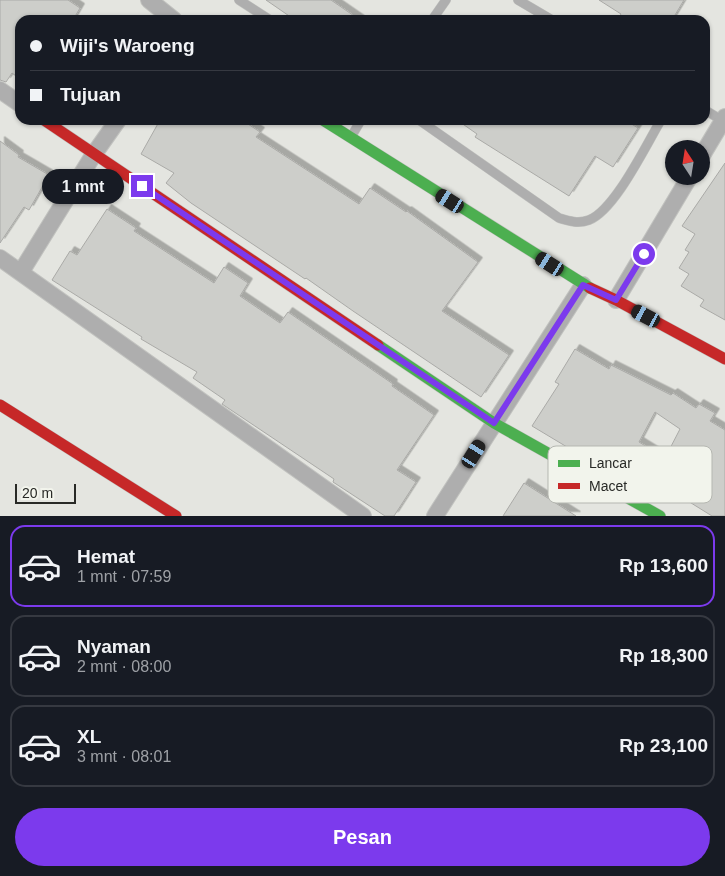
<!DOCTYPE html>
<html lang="id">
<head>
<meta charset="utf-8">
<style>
  body { margin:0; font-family:Arial,sans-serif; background:#20242c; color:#f1f3f6; height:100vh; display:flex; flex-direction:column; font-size:19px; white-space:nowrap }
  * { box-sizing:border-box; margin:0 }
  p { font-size:16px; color:#9ea1a6 }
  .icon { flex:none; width:28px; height:28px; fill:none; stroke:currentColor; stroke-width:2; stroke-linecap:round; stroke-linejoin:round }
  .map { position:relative; height:516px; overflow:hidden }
  .side { display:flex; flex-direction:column; background:#171b24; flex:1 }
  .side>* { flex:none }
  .banner { position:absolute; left:15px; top:15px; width:695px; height:110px; border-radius:15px; box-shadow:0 1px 4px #0004; display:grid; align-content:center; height:110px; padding:0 15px; background:#171b24 }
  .needle { width:32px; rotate:348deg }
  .controls { position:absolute; left:665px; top:140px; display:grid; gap:10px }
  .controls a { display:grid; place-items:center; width:45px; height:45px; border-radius:50%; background:#171b24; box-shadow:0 1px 4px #0004; font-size:25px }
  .scale { position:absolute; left:15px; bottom:12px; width:61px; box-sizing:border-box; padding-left:5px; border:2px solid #282926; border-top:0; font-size:14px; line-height:18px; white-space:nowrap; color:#282926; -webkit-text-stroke:4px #f2f4ec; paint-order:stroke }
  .end { position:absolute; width:22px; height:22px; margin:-11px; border:6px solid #7c3aed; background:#fff; box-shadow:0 0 0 2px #fff }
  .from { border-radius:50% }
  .bubble { position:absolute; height:35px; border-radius:18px; background:#171b24; box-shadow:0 1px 4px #0004; font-size:16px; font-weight:700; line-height:35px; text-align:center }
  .car { position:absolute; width:15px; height:30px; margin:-15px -8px; border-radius:6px; box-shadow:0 0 4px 1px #0007; background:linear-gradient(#222 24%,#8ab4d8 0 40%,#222 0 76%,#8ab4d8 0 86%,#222 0) }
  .banner b { display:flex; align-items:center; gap:18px; height:48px; font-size:19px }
  .banner b+b { border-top:1px solid #363941 }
  .banner i { width:12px; height:12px; background:#f1f3f6 }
  ul { padding:9px 0 0; list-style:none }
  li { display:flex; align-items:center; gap:15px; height:82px; margin:0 10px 8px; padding:0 5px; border:2px solid #363941; border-radius:15px }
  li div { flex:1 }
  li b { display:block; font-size:19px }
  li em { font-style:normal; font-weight:700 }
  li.on { border-color:#7c3aed }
  li>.icon { width:45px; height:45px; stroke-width:1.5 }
  .action { display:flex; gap:10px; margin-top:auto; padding:10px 15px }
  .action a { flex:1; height:58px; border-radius:30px; background:#7c3aed; color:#fff; font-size:20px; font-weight:700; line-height:58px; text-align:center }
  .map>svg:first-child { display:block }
  .building { fill:#cdceca; stroke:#aaaaa7; fill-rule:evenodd; filter:url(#shadow) }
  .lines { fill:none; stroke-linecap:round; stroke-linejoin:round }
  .lane-casing { stroke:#c1c2bf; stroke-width:10 }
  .street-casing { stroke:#c1c2bf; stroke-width:18 }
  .fast-casing { stroke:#c1c2bf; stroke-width:12 }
  .jam-casing { stroke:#c1c2bf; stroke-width:12 }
  .lane { stroke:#aeaeae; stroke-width:9 }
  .street { stroke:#aeaeae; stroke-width:16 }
  .fast { stroke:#4caf50; stroke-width:11 }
  .jam { stroke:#c62828; stroke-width:11 }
  .route { stroke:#7c3aed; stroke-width:6 }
  .key { fill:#f2f4ec; stroke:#b5b7b1; stroke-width:1 }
  .key-label { font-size:14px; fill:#282926 }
</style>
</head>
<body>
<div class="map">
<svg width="725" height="516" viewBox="0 0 725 516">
  <defs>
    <filter id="shadow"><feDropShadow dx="4.5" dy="-4.5" stdDeviation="0" flood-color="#0004"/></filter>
  </defs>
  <rect width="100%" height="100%" fill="#e4e5e0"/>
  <path class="building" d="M0 0H68L80 8 73 20H20V79L12 73 6 82 0 80Z
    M266 0H331L360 20H295Z
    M599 0H684L672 20H617L621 14Z
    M160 120H242L260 132 256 137 359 204 370 188 406 212 407 211 478 262 442 311 509 355 481 397 353 311 306 278 305 279 191 203 166 183 174 173 141 154Z
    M457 120H625L638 128 613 167 595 156 569 196 475 137 477 134Z
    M0 141 19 155 18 157 49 175 29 210 24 207 0 243Z
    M725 163V320L700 306 704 300 681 286 689 274 679 268 689 252 685 250 695 234 682 226Z
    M107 209 136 228 134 231 214 283 224 267 248 283 240 296 280 323 288 312 393 384 392 386 434 415 397 470 416 482 394 516H385L333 482 334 479 222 404 225 400 193 378 197 372 141 339 142 337 52 280 70 251 77 255Z
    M575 349 609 369 611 365 671 395 673 393 696 408 699 404 715 413 710 421 725 430V516H712L675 493 671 501 585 452 582 456 532 426 559 384 555 382ZM655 412 680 429 665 458 639 442Z
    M524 483 576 516H503Z"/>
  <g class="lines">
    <g class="lane-casing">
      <path id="lane" d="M239 0 270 20
        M518 0 552 20
        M432 20 446 0
        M705 110 723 121
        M419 120 559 218C569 221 578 224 589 220 615 210 646 145 661 120
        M351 137 361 120"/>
    </g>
    <g class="street-casing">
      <path id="street" d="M149 0 174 20
        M0 90 20 104
        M701 157 725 117
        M0 258 363 516
        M21 272 94 154 118 120
        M616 300 690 176
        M435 516 583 285"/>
    </g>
    <g class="fast-casing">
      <path id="fast" d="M323 120 590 288
        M378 345 494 423 660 516"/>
    </g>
    <g class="jam-casing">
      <path id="jam" d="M44 120 378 345
        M590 288 616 300 725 359
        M0 405 176 516"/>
    </g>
    <use href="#lane" class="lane"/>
    <use href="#street" class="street"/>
    <use href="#fast" class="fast"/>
    <use href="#jam" class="jam"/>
  </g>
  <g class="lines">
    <path class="route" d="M142 186 494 423 583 285 616 300 644 254"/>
  </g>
  <rect x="548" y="446" width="164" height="57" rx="8" class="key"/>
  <rect x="558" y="460" width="22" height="7" fill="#4caf50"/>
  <rect x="558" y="483" width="22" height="6" fill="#c62828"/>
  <g class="key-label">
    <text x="589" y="468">Lancar</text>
    <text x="589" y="491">Macet</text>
  </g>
</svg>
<div class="controls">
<a><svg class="needle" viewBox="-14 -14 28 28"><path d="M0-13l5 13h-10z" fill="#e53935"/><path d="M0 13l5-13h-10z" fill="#9ea1a6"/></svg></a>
</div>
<div class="scale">20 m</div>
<i class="end from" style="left:644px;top:254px"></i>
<i class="end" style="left:142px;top:186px"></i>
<div class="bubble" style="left:42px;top:169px;width:82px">1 mnt</div>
<i class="car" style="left:450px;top:201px;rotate:302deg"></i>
<i class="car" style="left:550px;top:264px;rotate:302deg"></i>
<i class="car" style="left:646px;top:316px;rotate:298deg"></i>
<i class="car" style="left:474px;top:454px;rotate:32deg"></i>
<div class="banner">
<b><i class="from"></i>Wiji's Waroeng</b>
<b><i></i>Tujuan</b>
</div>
</div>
<section class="side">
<ul>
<li class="on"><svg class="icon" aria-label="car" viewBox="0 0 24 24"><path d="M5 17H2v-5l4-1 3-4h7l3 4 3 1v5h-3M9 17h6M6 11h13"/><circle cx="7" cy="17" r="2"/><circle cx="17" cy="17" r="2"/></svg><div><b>Hemat</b><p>1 mnt · 07:59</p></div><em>Rp 13,600</em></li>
<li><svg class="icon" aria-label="car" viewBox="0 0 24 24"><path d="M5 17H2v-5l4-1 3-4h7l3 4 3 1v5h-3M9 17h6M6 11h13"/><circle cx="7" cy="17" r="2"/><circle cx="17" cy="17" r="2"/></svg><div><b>Nyaman</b><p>2 mnt · 08:00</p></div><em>Rp 18,300</em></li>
<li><svg class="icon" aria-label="car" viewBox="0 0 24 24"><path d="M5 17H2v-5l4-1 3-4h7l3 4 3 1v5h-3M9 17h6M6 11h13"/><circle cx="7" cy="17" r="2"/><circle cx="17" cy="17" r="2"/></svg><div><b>XL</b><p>3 mnt · 08:01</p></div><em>Rp 23,100</em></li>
</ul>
<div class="action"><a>Pesan</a></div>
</section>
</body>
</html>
